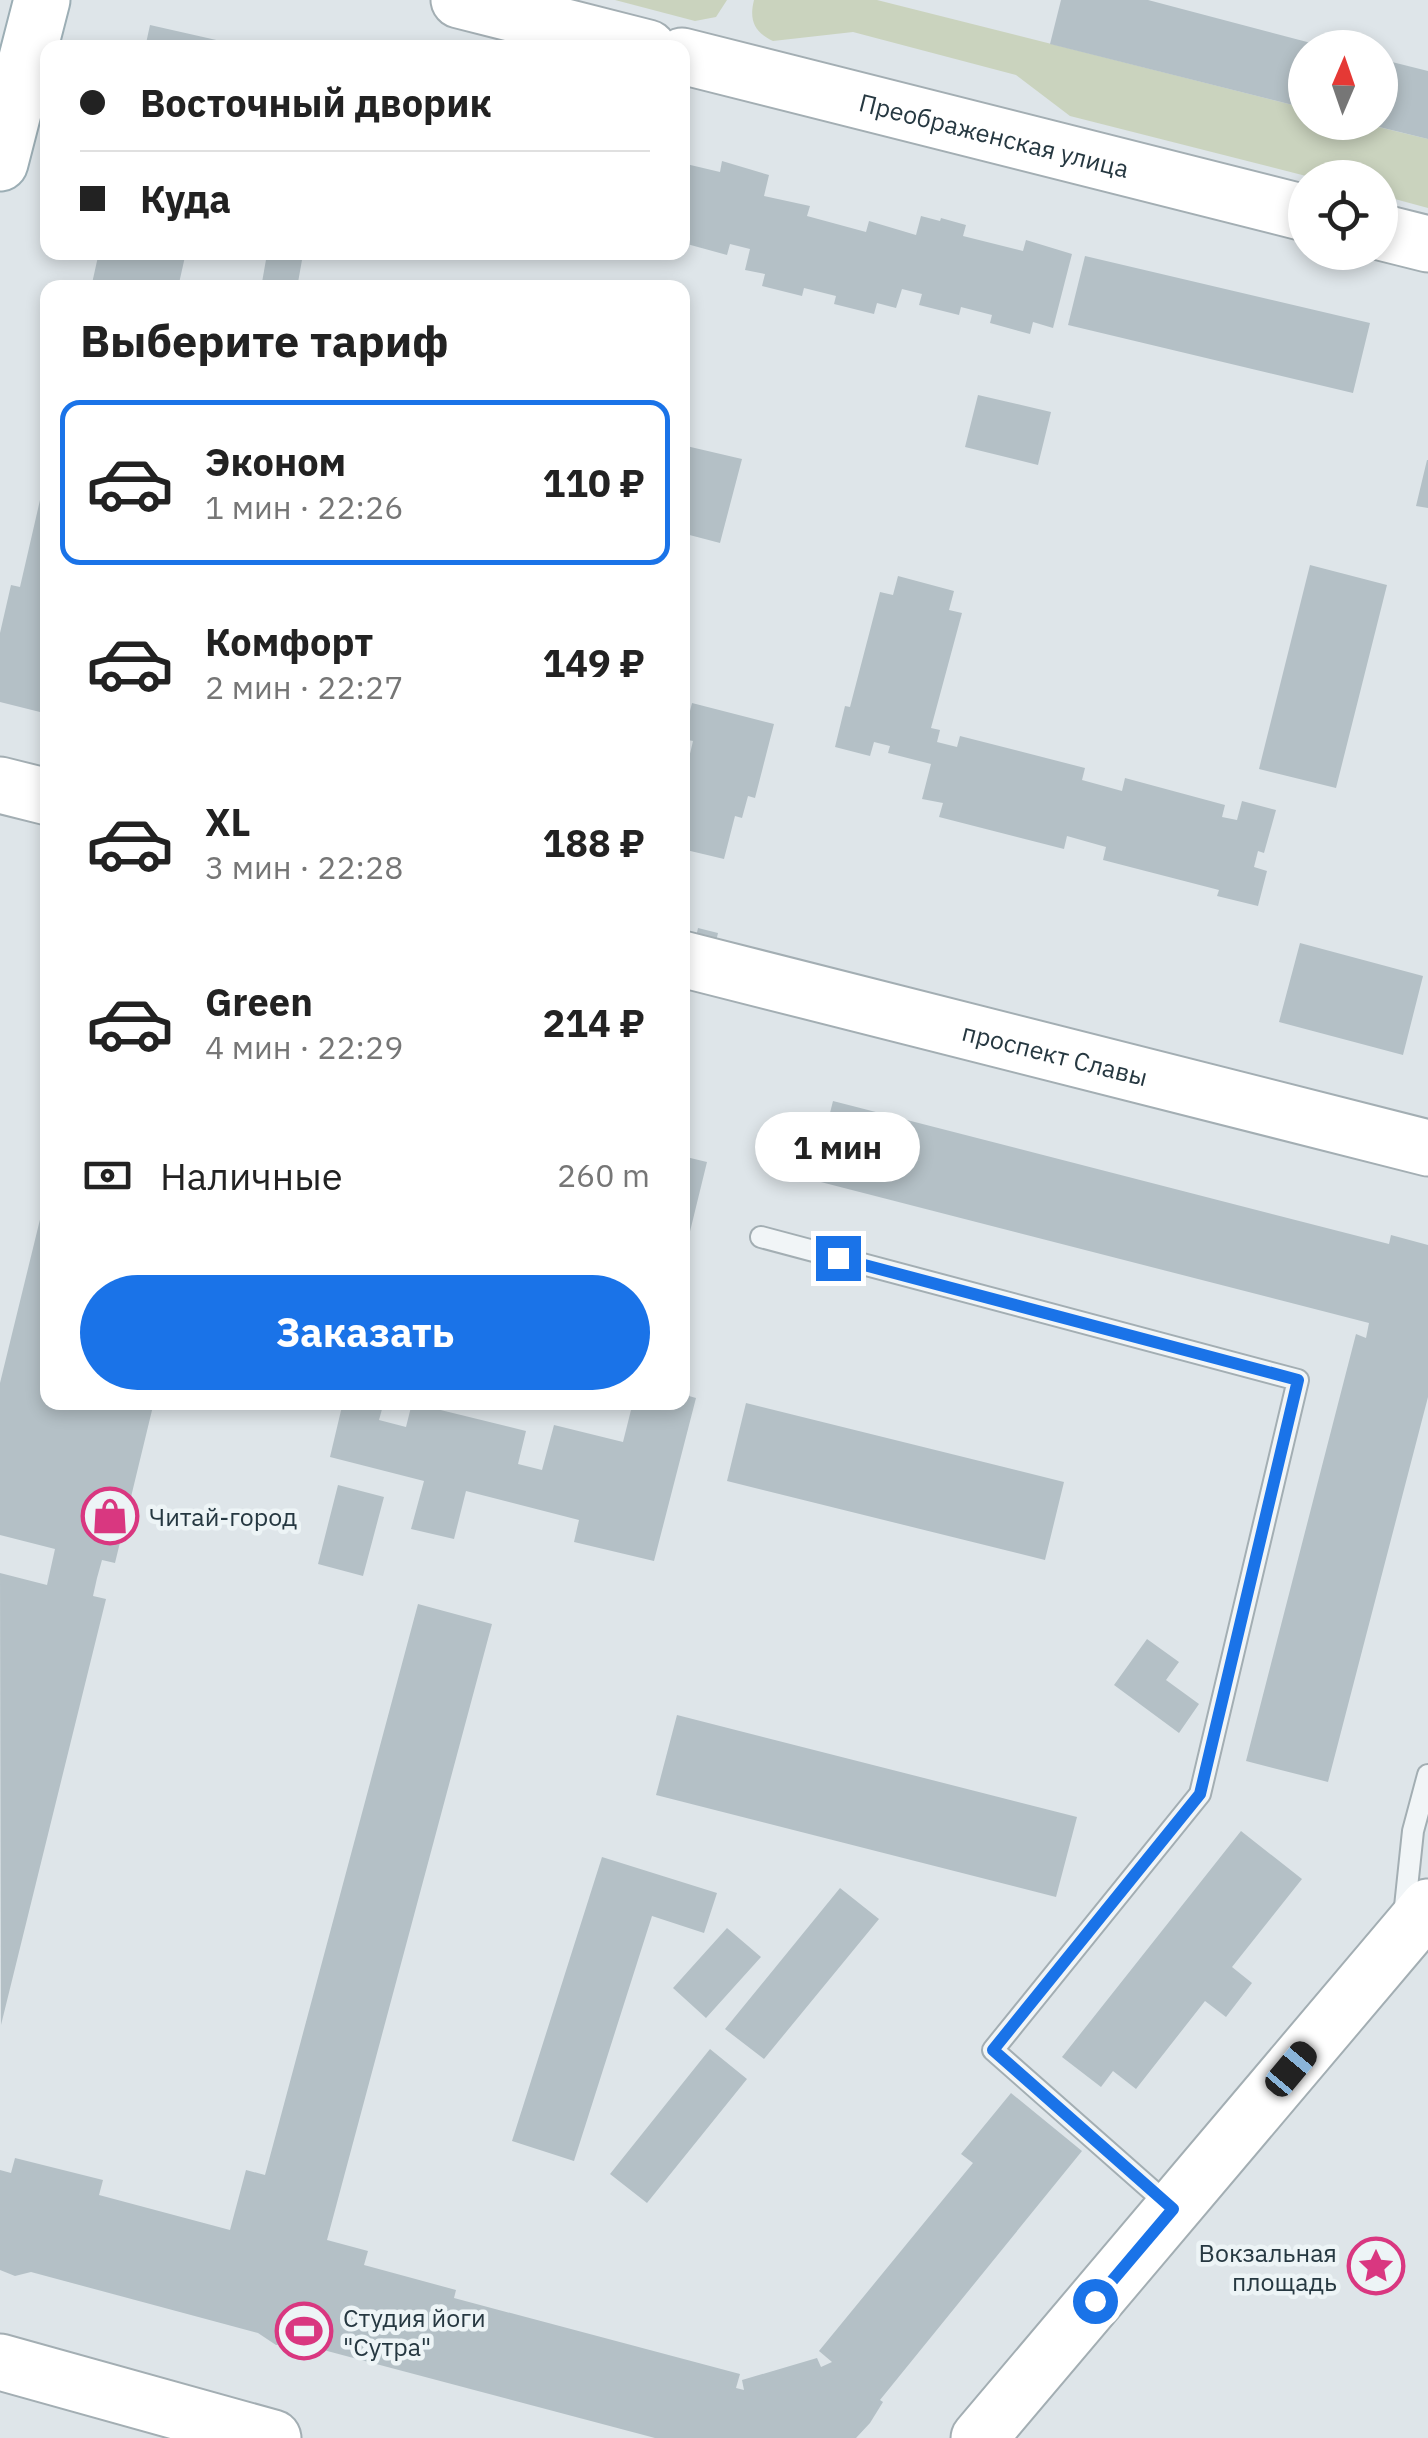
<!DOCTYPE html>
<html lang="ru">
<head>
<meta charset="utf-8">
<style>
  body { margin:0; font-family:"IBM Plex Sans",sans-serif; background:#f2f2f2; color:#222; height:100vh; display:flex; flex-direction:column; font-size:38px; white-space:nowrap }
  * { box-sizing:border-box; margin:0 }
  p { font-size:32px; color:#767676 }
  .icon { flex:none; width:55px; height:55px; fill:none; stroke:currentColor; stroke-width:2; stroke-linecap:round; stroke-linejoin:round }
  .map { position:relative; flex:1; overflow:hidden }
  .sheet { position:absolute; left:40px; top:280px; width:650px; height:1130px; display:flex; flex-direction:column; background:#fff; border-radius:20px; box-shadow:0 5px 15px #0003 }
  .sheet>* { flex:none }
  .guide { position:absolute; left:40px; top:40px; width:650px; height:220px; border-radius:20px; box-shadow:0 5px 15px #0003; display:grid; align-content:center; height:220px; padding:0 40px; background:#fff }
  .needle { width:65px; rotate:2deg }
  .controls { position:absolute; left:1288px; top:30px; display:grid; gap:20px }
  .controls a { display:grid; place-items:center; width:110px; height:110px; border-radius:50%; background:#fff; box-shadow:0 5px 15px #0003; font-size:50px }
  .end { position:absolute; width:45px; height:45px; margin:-22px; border:12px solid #1a73e8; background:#fff; box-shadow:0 0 0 5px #fff }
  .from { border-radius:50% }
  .bubble { position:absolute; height:70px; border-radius:35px; background:#fff; box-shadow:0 5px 15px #0003; font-size:32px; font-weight:700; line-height:70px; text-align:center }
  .car { position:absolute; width:30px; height:60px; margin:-30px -15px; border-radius:12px; box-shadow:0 0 8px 2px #0007; background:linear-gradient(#222 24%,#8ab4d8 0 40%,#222 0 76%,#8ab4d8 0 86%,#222 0) }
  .guide b { display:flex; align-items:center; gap:35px; height:95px; font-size:38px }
  .guide b+b { border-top:2px solid #e0e0e0 }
  .guide i { width:25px; height:25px; background:#222 }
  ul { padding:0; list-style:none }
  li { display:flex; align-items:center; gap:30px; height:165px; margin:0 20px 15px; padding:0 20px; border:5px solid transparent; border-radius:20px }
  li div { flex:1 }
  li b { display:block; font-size:38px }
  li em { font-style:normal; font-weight:700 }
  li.on { border-color:#1a73e8 }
  li>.icon { width:90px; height:90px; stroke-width:1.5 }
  h2 { padding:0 40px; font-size:45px; line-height:120px }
  .pay { display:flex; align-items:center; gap:25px; height:110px; padding:0 40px; font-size:38px }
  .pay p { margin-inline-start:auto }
  .cta { display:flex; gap:20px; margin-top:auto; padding:20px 40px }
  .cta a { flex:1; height:115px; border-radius:60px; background:#1a73e8; color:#fff; font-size:40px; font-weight:700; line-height:115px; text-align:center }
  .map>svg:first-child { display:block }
  .green { fill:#cad3be }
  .building { fill:#b4c0c6 }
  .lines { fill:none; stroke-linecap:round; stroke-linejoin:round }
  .lane-casing { stroke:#a3aeb3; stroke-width:24 }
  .secondary-casing { stroke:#a3aeb3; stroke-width:59 }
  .primary-casing { stroke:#9caeb5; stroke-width:59 }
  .lane { stroke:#f1f5f7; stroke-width:20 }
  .secondary { stroke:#fff; stroke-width:55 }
  .primary { stroke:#fff; stroke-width:55 }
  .route { stroke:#1a73e8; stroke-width:12 }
  .labels { text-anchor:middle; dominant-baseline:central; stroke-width:9; stroke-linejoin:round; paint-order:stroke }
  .street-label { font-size:25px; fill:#263841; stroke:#edf4f6 }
  .poi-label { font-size:25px; fill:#263841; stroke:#edf4f6; text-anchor:start }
</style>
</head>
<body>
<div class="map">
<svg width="1428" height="2438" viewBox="0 0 1428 2438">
  <rect width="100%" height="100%" fill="#dee5e9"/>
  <path class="green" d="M615 0H727L716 17 695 21Z
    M754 0H877L1305 108V122L1362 123 1428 139V208L1380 195V178L1310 177 1070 116 1016 75 853 32 773 41C754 32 749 20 754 0Z"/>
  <path class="building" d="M1061 0H1148L1330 48H1305V108L1050 44Z
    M150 25 234 44 233 48H145Z
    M1380 59 1428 71V139L1367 124 1380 122Z
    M722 161 769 175 764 196 810 206 807 216 866 232 869 221 916 235 921 216 940 221 941 218 966 225 963 236 1023 251 1026 240 1072 254 1053 328 1033 322 1030 334 990 323 992 315 961 307 959 315 919 305 922 294 902 289 896 308 877 303 874 314 834 304 836 296 804 288 802 296 762 286 765 274 745 270 750 249 730 244 727 255 687 244 689 236 682 235V163L720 172Z
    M99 252H186L178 288H91Z
    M267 254 302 260 297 288H261Z
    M1085 256 1370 323 1353 393 1068 325Z
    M978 395 1051 412 1038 465 965 447Z
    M682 445 742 459 720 543 682 533Z
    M1427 460H1428V508L1416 506Z
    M46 474 48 475V714L0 702V633L11 585 20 587Z
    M1310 565 1387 585 1336 788 1259 769Z
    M898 576 954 591 949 610 962 613 931 728 940 730 937 742 957 747 960 736 1085 768 1082 780 1122 791 1125 778 1225 805 1222 817 1237 820 1242 801 1276 810 1264 853 1258 851 1254 867 1267 871 1258 906 1217 896 1219 890 1103 860 1106 847 1067 836 1064 849 939 817 943 803 922 799 931 764 888 753 890 746 874 742 870 756 835 747 845 706 850 707 880 592 893 595Z
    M692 703 774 724 755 798 748 796 742 818 735 816 724 859 682 849V756L689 758 693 741 683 739Z
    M698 928 718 933 714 950 694 946Z
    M1300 943 1423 976 1403 1055 1279 1022Z
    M833 1101 1389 1244 1391 1235 1428 1245V1397L1328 1782 1246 1761 1356 1334 1366 1338 1369 1323 813 1180Z
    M682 1156 707 1162 684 1256H682Z
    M46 1195 48 1402H154L115 1563 102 1560 97 1578 93 1596 106 1599 1 2025 0 1573 47 1585 55 1549 0 1535V1383Z
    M682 1394 696 1398 654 1561 574 1542 579 1520 466 1491 454 1539 411 1529 424 1481 330 1457 343 1402H384L379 1420 406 1427 412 1403 526 1431 518 1464 542 1470 554 1425 623 1442 633 1402H682Z
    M746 1403 1064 1482 1045 1560 727 1481Z
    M338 1485 384 1497 363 1576 318 1564Z
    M418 1604 492 1624 327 2240 368 2251 364 2265 456 2290 454 2298 740 2374 736 2388 744 2390 742 2380 817 2358 821 2367 832 2362 819 2351 973 2163 961 2154 1011 2093 1082 2151 880 2400 883 2402 870 2423 856 2438H655L297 2343 276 2345 258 2333 31 2272 15 2276 0 2270V2170L11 2173 15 2158 103 2180 99 2195 230 2230 246 2170 265 2175Z
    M1147 1639 1179 1662 1166 1680 1199 1704 1179 1733 1114 1685Z
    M677 1715 1077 1817 1056 1897 656 1795Z
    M1241 1831 1302 1879 1232 1967 1252 1983 1226 2017 1205 2001 1136 2089 1113 2071 1101 2087 1062 2057Z
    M602 1857 717 1893 704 1933 652 1916 574 2161 512 2141Z
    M840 1888 879 1919 764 2059 725 2029Z
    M727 1928 761 1957 706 2018 673 1988Z
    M710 2049 747 2079 647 2203 610 2174Z"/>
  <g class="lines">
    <g class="lane-casing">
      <path id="lane" d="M761 1237 1298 1380 1200 1794 993 2050 1172 2208
        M1404 1916 1413 1831 1428 1775"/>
    </g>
    <g class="secondary-casing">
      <g id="secondary">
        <path d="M459 0 648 48"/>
        <path id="s1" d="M682 56 1305 213"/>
        <path d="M1380 232 1428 244"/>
        <path d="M0 785 48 797"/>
        <path id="s2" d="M682 959 1428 1148"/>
        <path d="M0 2362 273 2438"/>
        <path d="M979 2438 1428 1907"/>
      </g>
    </g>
    <g class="primary-casing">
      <path id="primary" d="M0 163 42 0"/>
    </g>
    <use href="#lane" class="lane"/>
    <use href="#secondary" class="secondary"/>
    <use href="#primary" class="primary"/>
  </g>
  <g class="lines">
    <path class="route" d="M838 1258 1298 1380 1200 1794 993 2050 1173 2209 1095 2301"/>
  </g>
  <defs>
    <g id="shop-ring" transform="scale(2.875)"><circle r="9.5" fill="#edf4f6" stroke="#d93780" stroke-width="1.5"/><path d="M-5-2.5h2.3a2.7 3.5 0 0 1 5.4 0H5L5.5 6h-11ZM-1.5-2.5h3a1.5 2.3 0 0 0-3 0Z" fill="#d93780"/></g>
    <g id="sight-ring" transform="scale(2.875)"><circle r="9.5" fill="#edf4f6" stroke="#d93780" stroke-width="1.5"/><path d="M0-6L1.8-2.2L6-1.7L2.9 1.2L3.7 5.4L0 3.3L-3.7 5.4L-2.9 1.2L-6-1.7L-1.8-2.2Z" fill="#d93780"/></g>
    <g id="stadium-ring" transform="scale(2.875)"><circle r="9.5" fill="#edf4f6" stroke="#d93780" stroke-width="1.5"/><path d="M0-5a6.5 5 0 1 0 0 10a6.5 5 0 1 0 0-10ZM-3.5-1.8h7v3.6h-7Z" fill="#d93780"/></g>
  </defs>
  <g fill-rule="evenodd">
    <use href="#shop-ring" x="110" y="1516"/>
    <use href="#sight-ring" x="1376" y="2266"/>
    <use href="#stadium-ring" x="304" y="2331"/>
  </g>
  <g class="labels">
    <g class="street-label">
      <text stroke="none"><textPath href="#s1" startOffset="322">Преображенская улица</textPath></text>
      <text stroke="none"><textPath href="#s2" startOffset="385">проспект Славы</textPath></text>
    </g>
    <g class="poi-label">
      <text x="149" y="1516">Читай-город</text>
      <text x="1337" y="2252" text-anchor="end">Вокзальная<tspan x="1337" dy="29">площадь</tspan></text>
      <text x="343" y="2317">Студия йоги<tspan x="343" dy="29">"Сутра"</tspan></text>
    </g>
  </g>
</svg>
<div class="controls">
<a><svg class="needle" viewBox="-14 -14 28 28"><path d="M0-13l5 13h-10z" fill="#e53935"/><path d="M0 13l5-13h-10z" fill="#767676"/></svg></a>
<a><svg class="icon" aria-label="locate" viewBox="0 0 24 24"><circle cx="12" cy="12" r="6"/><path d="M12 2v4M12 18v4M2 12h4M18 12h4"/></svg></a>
</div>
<i class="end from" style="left:1095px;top:2301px"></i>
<i class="end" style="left:838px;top:1258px"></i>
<div class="bubble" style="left:755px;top:1112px;width:165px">1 мин</div>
<i class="car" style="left:1291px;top:2069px;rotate:40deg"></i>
<div class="guide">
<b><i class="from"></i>Восточный дворик</b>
<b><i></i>Куда</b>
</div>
<section class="sheet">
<h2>Выберите тариф</h2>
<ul>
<li class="on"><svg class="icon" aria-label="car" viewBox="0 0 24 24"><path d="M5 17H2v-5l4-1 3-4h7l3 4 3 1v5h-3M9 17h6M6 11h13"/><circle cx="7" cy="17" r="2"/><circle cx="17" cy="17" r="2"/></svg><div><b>Эконом</b><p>1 мин · 22:26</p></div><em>110 ₽</em></li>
<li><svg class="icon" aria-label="car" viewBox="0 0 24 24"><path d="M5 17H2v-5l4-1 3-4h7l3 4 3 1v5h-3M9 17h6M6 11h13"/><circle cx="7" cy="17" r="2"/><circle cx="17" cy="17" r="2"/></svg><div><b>Комфорт</b><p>2 мин · 22:27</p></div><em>149 ₽</em></li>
<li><svg class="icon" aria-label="car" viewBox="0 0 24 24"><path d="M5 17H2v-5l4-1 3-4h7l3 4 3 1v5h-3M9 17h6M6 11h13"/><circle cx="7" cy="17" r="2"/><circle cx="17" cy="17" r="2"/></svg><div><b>XL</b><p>3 мин · 22:28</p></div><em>188 ₽</em></li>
<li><svg class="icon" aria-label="car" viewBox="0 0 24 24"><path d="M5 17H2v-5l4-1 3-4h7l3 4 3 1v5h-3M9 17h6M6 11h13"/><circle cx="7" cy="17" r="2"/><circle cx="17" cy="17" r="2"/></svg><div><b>Green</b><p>4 мин · 22:29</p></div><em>214 ₽</em></li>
</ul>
<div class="pay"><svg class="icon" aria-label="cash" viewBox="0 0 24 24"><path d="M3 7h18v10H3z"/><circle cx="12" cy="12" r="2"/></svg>Наличные<p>260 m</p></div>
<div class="cta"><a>Заказать</a></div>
</section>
</div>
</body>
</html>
